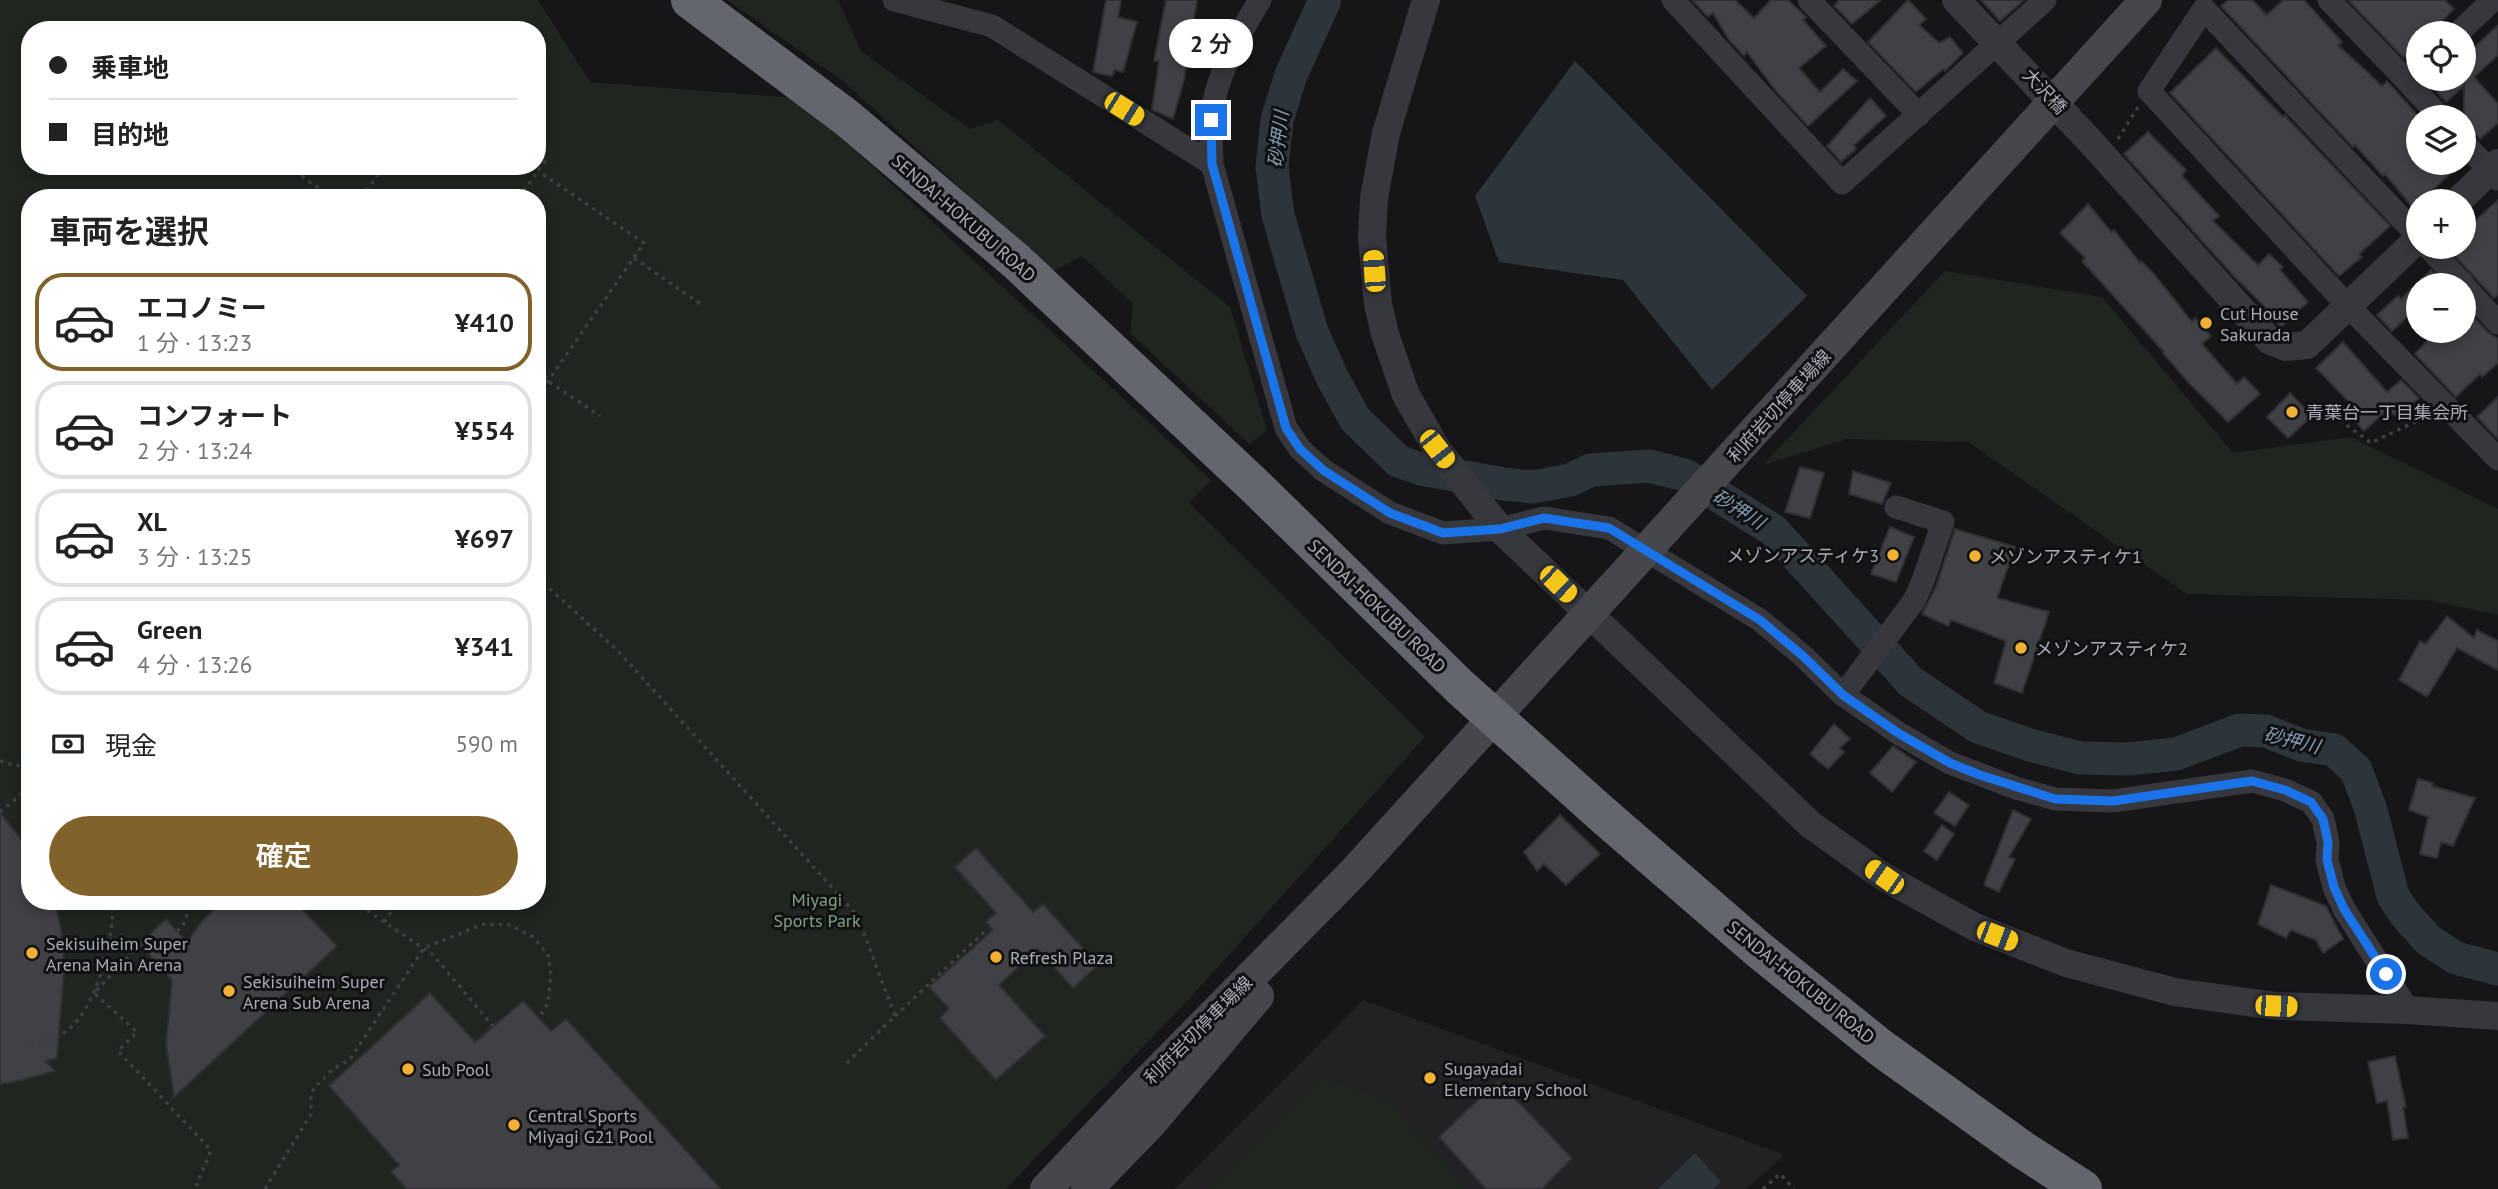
<!DOCTYPE html>
<html lang="ja">
<head>
<meta charset="utf-8">
<style>
  body { margin:0; font-family:"PT Sans","Noto Sans JP",sans-serif; background:#f2f2f2; color:#222; height:100vh; display:flex; flex-direction:column; font-size:26px; white-space:nowrap }
  * { box-sizing:border-box; margin:0 }
  p { font-size:23px; color:#767676 }
  .icon { flex:none; width:38px; height:38px; fill:none; stroke:currentColor; stroke-width:2; stroke-linecap:round; stroke-linejoin:round }
  .map { position:relative; flex:1; overflow:hidden }
  .details { position:absolute; left:21px; top:189px; width:525px; height:721px; display:flex; flex-direction:column; background:#fff; border-radius:28px; box-shadow:0 4px 10px #0003 }
  .details>* { flex:none }
  .banner { position:absolute; left:21px; top:21px; width:525px; height:154px; border-radius:28px; box-shadow:0 4px 10px #0003; display:grid; align-content:center; height:154px; padding:0 28px; background:#fff }
  .controls { position:absolute; left:2406px; top:21px; display:grid; gap:14px }
  .controls a { display:grid; place-items:center; width:70px; height:70px; border-radius:50%; background:#fff; box-shadow:0 4px 10px #0003; font-size:35px }
  .end { position:absolute; width:32px; height:32px; margin:-16px; border:9px solid #1a73e8; background:#fff; box-shadow:0 0 0 4px #fff }
  .from { border-radius:50% }
  .bubble { position:absolute; height:49px; border-radius:24px; background:#fff; box-shadow:0 4px 10px #0003; font-size:23px; font-weight:600; line-height:49px; text-align:center }
  .car { position:absolute; width:21px; height:42px; margin:-21px -10px; border-radius:9px; box-shadow:0 0 5px 2px #0007; background:linear-gradient(#f5c518 24%,#345 0 40%,#f5c518 0 76%,#345 0 86%,#f5c518 0) }
  .banner b { display:flex; align-items:center; gap:24px; height:66px; font-size:26px }
  .banner b+b { border-top:2px solid #e0e0e0 }
  .banner i { width:18px; height:18px; background:#222 }
  ul { padding:0; list-style:none }
  li { display:flex; align-items:center; gap:21px; height:98px; margin:0 14px 10px; padding:0 14px; border:4px solid #e0e0e0; border-radius:28px }
  li div { flex:1 }
  li b { display:block; font-size:26px }
  li em { font-style:normal; font-weight:600 }
  li.selected { border-color:#80622a }
  li>.icon { width:63px; height:63px; stroke-width:1.5 }
  h2 { padding:0 28px; font-size:32px; line-height:84px }
  .pay { display:flex; align-items:center; gap:18px; height:77px; padding:0 28px; font-size:26px }
  .pay p { margin-inline-start:auto }
  .primary-button { display:flex; gap:14px; margin-top:auto; padding:14px 28px }
  .primary-button a { flex:1; height:80px; border-radius:42px; background:#80622a; color:#fff; font-size:28px; font-weight:600; line-height:80px; text-align:center }
  .map>svg:first-child { display:block }
  .built { fill:#222225 }
  .green { fill:#1e261f; fill-rule:evenodd }
  .water { fill:#2c353c }
  .lines { fill:none; stroke-linecap:round; stroke-linejoin:round }
  .river { stroke:#2c353c; stroke-width:33 }
  .building { fill:#404145; stroke:#303034; stroke-width:2 }
  .path { stroke:#3d3f44; stroke-width:3.5; stroke-dasharray:3.5 5; stroke-linecap:butt }
  .minor { stroke:#37383d; stroke-width:23 }
  .tertiary { stroke:#37383d; stroke-width:28 }
  .secondary { stroke:#45474d; stroke-width:32 }
  .motorway { stroke:#63666e; stroke-width:38 }
  .route { stroke:#1a73e8; stroke-width:9 }
  .poi-dot { fill:#f2b134; stroke:#111113; stroke-width:2.5 }
  .labels { text-anchor:middle; dominant-baseline:central; stroke-width:6; stroke-linejoin:round; paint-order:stroke }
  .street-label { font-size:18px; fill:#a8adb8; stroke:#111113 }
  .poi-label { font-size:18px; fill:#a8adb8; stroke:#111113; text-anchor:start }
  .park-label { font-size:18px; fill:#7fa381; stroke:#111113 }
  .water-label { font-size:19px; font-style:italic; fill:#7f9bb3; stroke:#111113 }
</style>
</head>
<body>
<div class="map">
<svg width="2498" height="1189" viewBox="0 0 2498 1189">
  <rect width="100%" height="100%" fill="#161618"/>
  <path class="built" d="M1363 1000 1785 1155 1746 1189H1175Z"/>
  <path class="green" d="M0 0H538L590 82 797 98 871 165 1211 480 1189 503 1425 737 1190 998 1006 1189H0ZM30 30H537V166H30ZM30 198H537V901H30Z
    M727 0H838L861 51 970 129 998 120 1230 307 1267 431 1249 444 1130 333 1133 304 1082 256 1052 272 843 81Z
    M1945 271 2102 297 2233 453 2351 437 2498 509V615L2427 600 2187 594 1968 442 1847 439 1763 465Z
    M1323 1076 1392 1102 1467 1189H1210Z"/>
  <path class="water" d="M1575 61 1807 296 1712 390 1623 280 1499 262 1475 196Z
    M1695 1153 1721 1182 1713 1189H1658Z"/>
  <g class="lines">
    <path class="river" d="M1325 0 1291 75 1277 120 1272 167 1278 215 1312 332 1333 379 1355 419 1398 461 1421 469 1504 484 1533 487 1570 480 1591 470 1649 466 1685 475 1773 530 1911 682 1978 727 2030 745 2080 758 2129 759 2176 754 2240 730 2266 731 2301 745 2334 750 2356 770 2370 807 2393 896 2405 914 2428 940 2456 958 2498 969"/>
  </g>
  <path class="building" d="M1106 0H1121L1118 17 1137 22 1123 72 1115 70 1112 76 1093 72Z
    M1166 0H1197L1184 80 1173 119 1152 110 1159 61H1154Z
    M1692 0H1735L1754 18 1771 0H1788L1806 17 1803 20 1826 46 1799 68 1820 92 1843 69 1857 81 1808 126 1776 91 1747 52 1744 56 1729 40 1713 13 1708 17Z
    M1839 0H1881L1852 24 1834 6Z
    M1908 0 1926 19 1919 25 1939 43 1950 37 1963 53 1945 71 1943 69 1916 92 1868 42Z
    M1981 0H2024L2000 21Z
    M2228 0H2252L2267 15 2283 0H2304L2342 42 2338 45 2382 86 2387 81 2418 116V163H2462L2413 208 2385 174 2383 176 2355 145 2353 147 2221 6Z
    M2348 0H2445L2454 9 2430 33H2418V45L2404 58Z
    M2498 25V55L2474 77 2498 104V123L2480 139 2464 122V86L2446 102 2427 81 2429 79H2464V57Z
    M2216 48 2283 117 2285 115 2288 119 2390 226 2359 254 2362 257 2339 276 2170 93Z
    M1870 98 1886 116 1854 145 1856 149 1841 162 1827 146Z
    M2148 132 2186 170 2182 176 2219 216 2213 221 2258 265 2269 254 2283 267 2280 270 2308 302 2281 327 2266 311 2267 309 2232 274 2124 154Z
    M2498 200V294L2494 298 2447 247H2464V231Z
    M2088 204 2111 232 2114 230 2140 263 2141 261 2154 274 2192 322 2195 318 2211 336 2202 344 2237 384 2244 377 2260 394 2228 422 2189 383 2163 353 2164 352 2082 261 2085 258 2060 233Z
    M2431 270 2445 285H2418V307L2392 331 2377 315 2398 296 2401 299Z
    M2464 307 2488 332 2498 339V363L2482 377 2480 374 2456 397 2415 354 2436 331H2464Z
    M2343 342 2387 392 2401 380 2419 398 2397 417 2387 410 2364 431 2346 411 2352 405 2316 368Z
    M2290 393 2312 416 2288 438 2267 417Z
    M2498 397V439L2477 417Z
    M1800 467 1824 473 1810 518 1785 512Z
    M1853 471 1891 483 1882 504 1849 494Z
    M1890 527 1914 537 1896 582 1871 574Z
    M1955 529 2015 547 1997 598 2049 612 2022 693 1994 683 2006 641 1951 620 1948 626 1922 614 1936 587Z
    M2447 616 2474 638 2477 630 2498 641V670L2457 648 2427 697 2399 680 2420 641 2426 644Z
    M1834 724 1850 739 1840 748 1844 752 1828 769 1810 754Z
    M1893 746 1916 762 1892 792 1870 773Z
    M2418 779 2433 783 2432 786 2475 798 2453 846 2441 842 2437 858 2420 854 2428 817 2409 810Z
    M1949 792 1969 805 1955 826 1934 813Z
    M2013 810 2031 819 2009 857 2015 859 1999 892 1984 885Z
    M0 812 30 851V901H55L62 935 64 971 57 1058 45 1061 55 1071 18 1081 0 1084Z
    M1560 815 1600 854 1566 885 1544 864 1537 871 1524 852Z
    M1942 825 1954 834 1937 860 1924 851Z
    M976 848 1033 912 1043 904 1098 965 1073 988 1038 949 999 985 1045 1036 996 1080 940 1018 949 1009 929 987 993 930 986 922 996 913 955 867Z
    M2271 885 2326 906 2343 939 2323 953 2316 940 2291 930 2286 938 2258 924Z
    M223 901H294L337 946 174 1097 166 1045 172 980 139 944 166 919 187 942 203 920Z
    M430 993 475 1042 523 1001 551 1031 566 1019 721 1189H407L391 1172 399 1165 329 1086Z
    M2395 1056 2406 1107H2403L2408 1138 2393 1140 2387 1101 2377 1103 2368 1062Z
    M1498 1081 1572 1158 1542 1189H1486L1439 1137Z"/>
  <g class="lines">
    <path class="path" d="M380 29 381 30
      M2118 139 2138 107
      M288 166 332 198
      M300 175 306 166
      M362 198 384 166
      M519 198 547 158 537 151
      M634 258 702 305
      M537 360 548 381 600 416
      M537 397 644 243 538 171
      M2326 410 2371 443 2429 415
      M537 577 618 651 857 915 895 1016 847 1063
      M0 761 13 765 30 766
      M0 812 30 787
      M353 901 432 954 493 1026
      M384 922 399 901
      M177 931 183 926 192 901
      M109 939 136 950
      M140 945 94 993 137 1032 118 1051 211 1150 195 1189
      M895 1016 984 932
      M31 1045C41 1041 53 1039 62 1034 96 1015 114 937 113 901
      M265 1189 311 1114V1094L316 1086 332 1070 350 1059 424 948 484 924 510 925 533 937 548 955 551 975 548 1003 539 1018
      M1763 1189 1780 1174 1794 1189"/>
    <path class="minor" d="M894 0 992 26 1212 164
      M1260 0C1238 36 1215 77 1211 120 1210 135 1212 150 1212 164L1286 428 1300 449 1323 470 1390 513 1443 533 1500 529 1544 518 1609 528 1760 620 1803 656 1843 695 1898 733 1950 763 2016 788 2055 799 2113 801 2252 781 2285 790 2311 802 2323 819 2328 842 2327 860 2334 887 2344 909 2408 1010
      M1673 0 1842 183 2045 0
      M1809 0 1919 115
      M2329 0 2407 81 2418 70
      M2458 33 2493 0
      M2407 81 2440 117
      M2464 143 2498 179
      M2418 236 2204 9 2149 91 2348 306 2498 459
      M2428 247 2464 285
      M2464 286 2498 323
      M1843 695 1914 601 1923 581 1943 522 1896 507"/>
    <path class="tertiary" d="M1426 0 1386 133 1374 198 1372 237 1378 304 1385 334 1406 395 1437 449 1500 529 1811 825 1884 877 1975 927 2066 963 2175 992 2276 1006 2408 1010 2498 1016
      M1956 0 2089 140 2270 341 2286 347 2307 345 2418 239
      M2458 201 2498 163"/>
    <path class="secondary" d="M1046 1189 1143 1086 1353 873 2146 0
      M1087 1189 1151 1123 1258 996"/>
    <path class="motorway" d="M690 0 847 118 1017 262 1257 488 1460 687 1603 815 1759 950 1881 1048 2023 1150 2083 1189"/>
  </g>
  <g class="lines">
    <path class="route" d="M1211 120 1212 164 1286 428 1300 449 1323 470 1390 513 1443 533 1500 529 1544 518 1609 528 1760 620 1803 656 1843 695 1898 733 1950 763 1980 775 2055 799 2113 801 2252 781 2285 790 2311 802 2323 819 2328 842 2327 860 2334 887 2344 909 2386 974"/>
  </g>
  <g class="poi-dot">
    <circle cx="2206" cy="323" r="7"/>
    <circle cx="2292" cy="412" r="7"/>
    <circle cx="1893" cy="555" r="7"/>
    <circle cx="1975" cy="556" r="7"/>
    <circle cx="2021" cy="648" r="7"/>
    <circle cx="32" cy="953" r="7"/>
    <circle cx="996" cy="957" r="7"/>
    <circle cx="229" cy="991" r="7"/>
    <circle cx="408" cy="1069" r="7"/>
    <circle cx="1430" cy="1078" r="7"/>
    <circle cx="514" cy="1125" r="7"/>
  </g>
  <g class="labels">
    <g class="street-label">
      <text transform="translate(2045 91) rotate(47)">大沢橋</text>
      <text transform="translate(964 218) rotate(41)">SENDAI-HOKUBU ROAD</text>
      <text transform="translate(1779 406) rotate(-48)">利府岩切停車場線</text>
      <text transform="translate(1377 606) rotate(44)">SENDAI-HOKUBU ROAD</text>
      <text transform="translate(1801 982) rotate(39)">SENDAI-HOKUBU ROAD</text>
      <text transform="translate(1198 1030) rotate(-45)">利府岩切停車場線</text>
    </g>
    <g class="poi-label">
      <text x="2220" y="313">Cut House<tspan x="2220" dy="21">Sakurada</tspan></text>
      <text x="2306" y="412">青葉台一丁目集会所</text>
      <text x="1879" y="555" text-anchor="end">メゾンアスティケ3</text>
      <text x="1989" y="556">メゾンアスティケ1</text>
      <text x="2035" y="648">メゾンアスティケ2</text>
      <text x="46" y="943">Sekisuiheim Super<tspan x="46" dy="21">Arena Main Arena</tspan></text>
      <text x="1010" y="957">Refresh Plaza</text>
      <text x="243" y="981">Sekisuiheim Super<tspan x="243" dy="21">Arena Sub Arena</tspan></text>
      <text x="1444" y="1068">Sugayadai<tspan x="1444" dy="21">Elementary School</tspan></text>
      <text x="422" y="1069">Sub Pool</text>
      <text x="528" y="1115">Central Sports<tspan x="528" dy="21">Miyagi G21 Pool</tspan></text>
    </g>
    <g class="park-label">
      <text x="817" y="899">Miyagi<tspan x="817" dy="21">Sports Park</tspan></text>
    </g>
    <g class="water-label">
      <text transform="translate(1278 139) rotate(-83)">砂押川</text>
      <text transform="translate(1739 509) rotate(32)">砂押川</text>
      <text transform="translate(2292 740) rotate(14)">砂押川</text>
    </g>
  </g>
</svg>
<div class="controls">
<a><svg class="icon" aria-label="locate" viewBox="0 0 24 24"><circle cx="12" cy="12" r="6"/><path d="M12 2v4M12 18v4M2 12h4M18 12h4"/></svg></a>
<a><svg class="icon" aria-label="layers" viewBox="0 0 24 24"><path d="M12 4l9 5-9 5-9-5zM3 14l9 5 9-5"/></svg></a>
<a>+</a>
<a>−</a>
</div>
<i class="end from" style="left:2386px;top:974px"></i>
<i class="end" style="left:1211px;top:120px"></i>
<div class="bubble" style="left:1169px;top:19px;width:84px">2 分</div>
<i class="car" style="left:1124px;top:109px;rotate:122deg"></i>
<i class="car" style="left:1374px;top:271px;rotate:356deg"></i>
<i class="car" style="left:1437px;top:449px;rotate:142deg"></i>
<i class="car" style="left:1558px;top:584px;rotate:134deg"></i>
<i class="car" style="left:1884px;top:877px;rotate:305deg"></i>
<i class="car" style="left:1997px;top:936px;rotate:111deg"></i>
<i class="car" style="left:2276px;top:1006px;rotate:92deg"></i>
<div class="banner">
<b><i class="from"></i>乗車地</b>
<b><i></i>目的地</b>
</div>
<section class="details">
<h2>車両を選択</h2>
<ul>
<li class="selected"><svg class="icon" aria-label="car" viewBox="0 0 24 24"><path d="M5 17H2v-5l4-1 3-4h7l3 4 3 1v5h-3M9 17h6M6 11h13"/><circle cx="7" cy="17" r="2"/><circle cx="17" cy="17" r="2"/></svg><div><b>エコノミー</b><p>1 分 · 13:23</p></div><em>¥410</em></li>
<li><svg class="icon" aria-label="car" viewBox="0 0 24 24"><path d="M5 17H2v-5l4-1 3-4h7l3 4 3 1v5h-3M9 17h6M6 11h13"/><circle cx="7" cy="17" r="2"/><circle cx="17" cy="17" r="2"/></svg><div><b>コンフォート</b><p>2 分 · 13:24</p></div><em>¥554</em></li>
<li><svg class="icon" aria-label="car" viewBox="0 0 24 24"><path d="M5 17H2v-5l4-1 3-4h7l3 4 3 1v5h-3M9 17h6M6 11h13"/><circle cx="7" cy="17" r="2"/><circle cx="17" cy="17" r="2"/></svg><div><b>XL</b><p>3 分 · 13:25</p></div><em>¥697</em></li>
<li><svg class="icon" aria-label="car" viewBox="0 0 24 24"><path d="M5 17H2v-5l4-1 3-4h7l3 4 3 1v5h-3M9 17h6M6 11h13"/><circle cx="7" cy="17" r="2"/><circle cx="17" cy="17" r="2"/></svg><div><b>Green</b><p>4 分 · 13:26</p></div><em>¥341</em></li>
</ul>
<div class="pay"><svg class="icon" aria-label="cash" viewBox="0 0 24 24"><path d="M3 7h18v10H3z"/><circle cx="12" cy="12" r="2"/></svg>現金<p>590 m</p></div>
<div class="primary-button"><a>確定</a></div>
</section>
</div>
</body>
</html>
